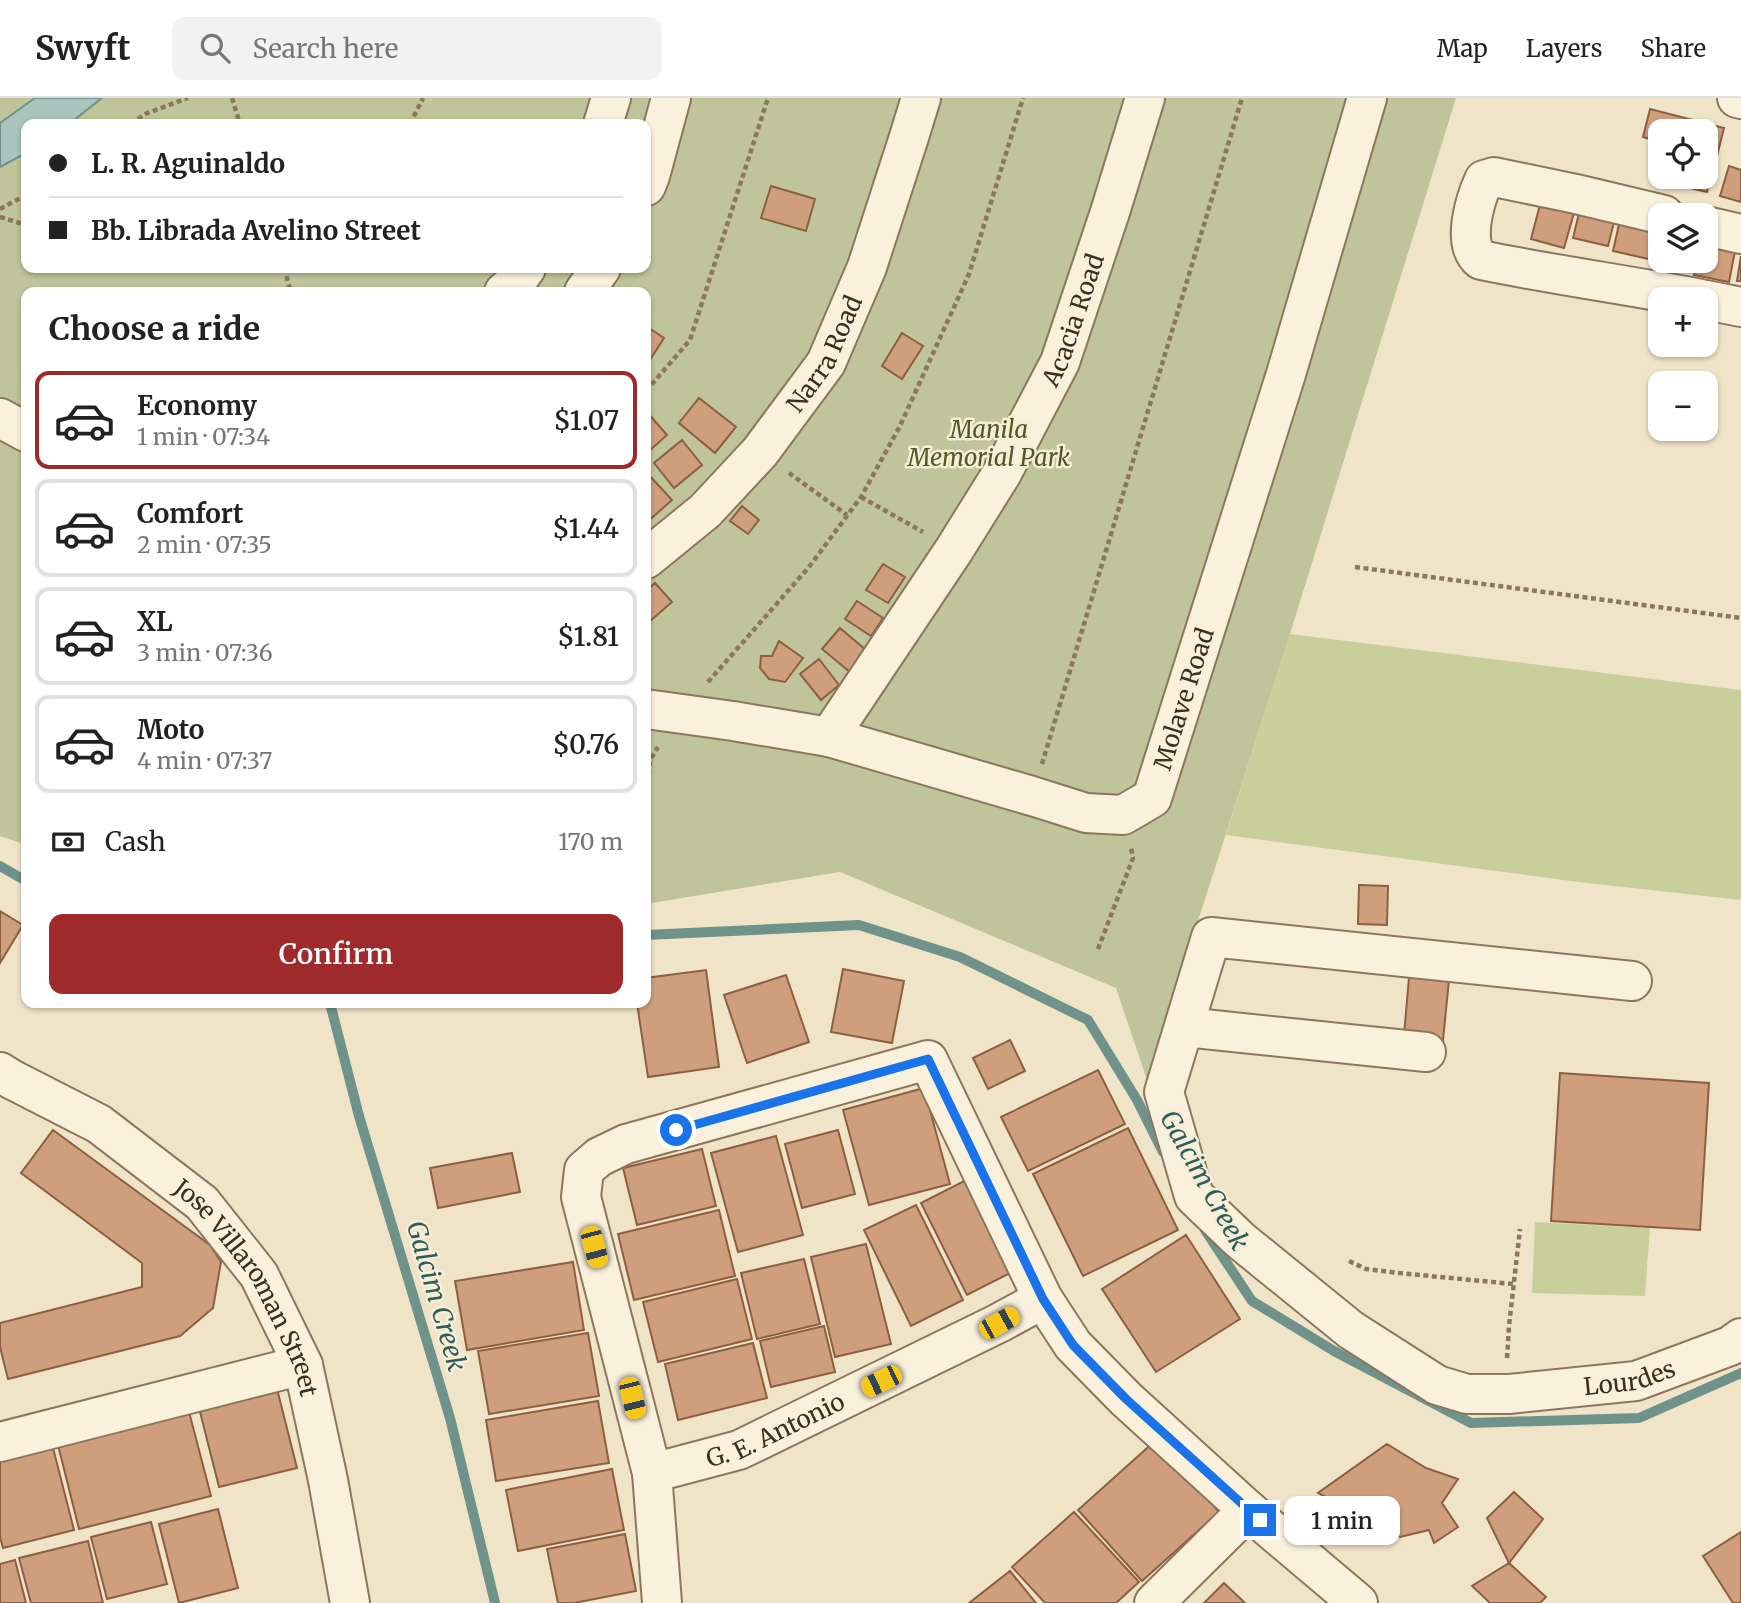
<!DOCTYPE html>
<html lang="en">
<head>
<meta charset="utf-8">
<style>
  body { margin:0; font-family:Merriweather,serif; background:#f2f2f2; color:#222; height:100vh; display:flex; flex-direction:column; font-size:26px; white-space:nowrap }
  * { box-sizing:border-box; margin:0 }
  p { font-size:23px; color:#767676 }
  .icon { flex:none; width:38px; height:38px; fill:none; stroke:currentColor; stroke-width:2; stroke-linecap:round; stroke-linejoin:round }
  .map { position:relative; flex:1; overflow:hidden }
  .side { position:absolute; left:21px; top:189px; width:630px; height:721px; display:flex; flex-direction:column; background:#fff; border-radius:14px; box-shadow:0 2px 5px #0004 }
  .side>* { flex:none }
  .top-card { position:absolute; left:21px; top:21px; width:630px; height:154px; border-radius:14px; box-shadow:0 2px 5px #0004; display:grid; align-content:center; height:154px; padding:0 28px; background:#fff }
  .tools { position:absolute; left:1648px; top:21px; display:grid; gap:14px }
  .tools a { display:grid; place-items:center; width:70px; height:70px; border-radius:14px; background:#fff; box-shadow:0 2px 5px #0004; font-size:35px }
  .end { position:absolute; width:32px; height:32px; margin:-16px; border:9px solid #1a73e8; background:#fff; box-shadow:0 0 0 4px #fff }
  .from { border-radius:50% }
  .bubble { position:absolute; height:49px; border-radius:14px; background:#fff; box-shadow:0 2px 5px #0004; font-size:23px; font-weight:600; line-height:49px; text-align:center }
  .car { position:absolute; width:21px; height:42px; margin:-21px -10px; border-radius:9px; box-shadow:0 0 5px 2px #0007; background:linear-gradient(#f5c518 24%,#345 0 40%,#f5c518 0 76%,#345 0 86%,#f5c518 0) }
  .top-card b { display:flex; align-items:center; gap:24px; height:66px; font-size:26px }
  .top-card b+b { border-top:2px solid #e0e0e0 }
  .top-card i { width:18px; height:18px; background:#222 }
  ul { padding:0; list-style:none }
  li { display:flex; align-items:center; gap:21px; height:98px; margin:0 14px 10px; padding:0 14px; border:4px solid #e0e0e0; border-radius:14px }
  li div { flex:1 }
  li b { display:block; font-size:26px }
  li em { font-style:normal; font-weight:600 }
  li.on { border-color:#9e2a2b }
  li>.icon { width:63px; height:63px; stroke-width:1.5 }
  h2 { padding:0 28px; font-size:32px; line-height:84px }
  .pay { display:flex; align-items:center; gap:18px; height:77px; padding:0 28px; font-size:26px }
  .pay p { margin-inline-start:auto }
  .action { display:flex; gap:14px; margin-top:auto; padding:14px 28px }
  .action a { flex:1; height:80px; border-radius:14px; background:#9e2a2b; color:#fff; font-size:28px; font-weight:600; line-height:80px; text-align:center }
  header { display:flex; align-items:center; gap:42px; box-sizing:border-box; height:98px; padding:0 35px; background:#fff; border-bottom:2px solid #e0e0e0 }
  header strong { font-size:33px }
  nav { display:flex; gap:38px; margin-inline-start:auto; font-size:24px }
  .search { width:490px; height:63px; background:#f2f2f2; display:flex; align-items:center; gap:18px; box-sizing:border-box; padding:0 24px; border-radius:14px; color:#767676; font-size:26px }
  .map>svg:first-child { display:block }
  .green { fill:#c9cf9b }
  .cemetery { fill:#bfc49a; fill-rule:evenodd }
  .water { fill:#a9c4bc; stroke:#6f938a; stroke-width:2 }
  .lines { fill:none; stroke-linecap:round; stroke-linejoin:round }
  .stream { stroke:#6f938a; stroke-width:10 }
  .building { fill:#cf9f7d; stroke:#8d5f41; stroke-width:2 }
  .minor-casing { stroke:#8d765c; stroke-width:42 }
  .path { stroke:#8d765c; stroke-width:4.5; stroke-dasharray:5 3.5; stroke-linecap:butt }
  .minor { stroke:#faf1dc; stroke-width:38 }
  .route { stroke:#1a73e8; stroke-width:9 }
  .labels { text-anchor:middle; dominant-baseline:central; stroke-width:5; stroke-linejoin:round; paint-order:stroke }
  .street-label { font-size:24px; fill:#3d2e20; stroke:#f7eed8 }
  .park-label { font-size:24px; font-style:italic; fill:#4d5a26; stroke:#f7eed8 }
  .water-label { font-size:26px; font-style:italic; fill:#2f5d5a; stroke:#f7eed8 }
</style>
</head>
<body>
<header>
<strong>Swyft</strong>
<div class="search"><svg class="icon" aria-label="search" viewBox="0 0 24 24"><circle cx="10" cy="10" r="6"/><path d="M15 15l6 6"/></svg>Search here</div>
<nav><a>Map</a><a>Layers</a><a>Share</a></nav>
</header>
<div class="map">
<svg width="1741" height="1505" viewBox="0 0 1741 1505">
  <rect width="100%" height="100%" fill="#f0e4c8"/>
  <path class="green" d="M1290 536 1741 592V802L1578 784 1226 737Z
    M1535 1124 1650 1130 1645 1198 1532 1195Z"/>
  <path class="cemetery" d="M0 0H1456L1290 536 1147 982 1116 890 840 774 646 806V194H26V747L0 738ZM26 26H646V170H26Z"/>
  <path class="water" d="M35 0H102L69 26H26V55L0 69V25Z"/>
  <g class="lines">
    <path class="stream" d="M0 768 26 783
      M646 837 859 827 960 859 1088 922 1137 1002 1163 1054
      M330 905 359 1018 450 1320 495 1505
      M1205 1132 1252 1203 1334 1253 1471 1325 1639 1320 1741 1275"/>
  </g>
  <path class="building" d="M1650 11 1724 30 1717 58 1706 55V33H1661V44L1643 39Z
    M1706 63 1714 64 1707 94 1677 87 1679 79H1706Z
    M1729 68 1741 72V104L1720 98Z
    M771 88 815 101 806 133 761 120Z
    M1542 99 1576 108 1564 150 1531 141Z
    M1581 107 1616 116 1608 148 1573 140Z
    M1621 117 1661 127 1653 162 1613 153Z
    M1706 137 1737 143 1729 184 1694 177 1697 163H1706Z
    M1661 138V163H1692L1690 170 1656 164Z
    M1741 158V183H1737Z
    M646 228 664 240 646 268Z
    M902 235 923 248 902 281 882 268Z
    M699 300 736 329 715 355 679 325Z
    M646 313 667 337 647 355 646 353Z
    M682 342 702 367 674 390 654 365Z
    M648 376 672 402 646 425V378Z
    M742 408 759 422 748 436 730 423Z
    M883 466 905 479 888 505 866 492Z
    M655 485 672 504 649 524 646 520V493Z
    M857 503 883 520 871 538 845 521Z
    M840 530 867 553 850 574 822 551Z
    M779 543 803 560 785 584 769 581 760 570 761 558H772Z
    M819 561 839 587 821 602 800 576Z
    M1359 787 1388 788 1387 827 1358 826Z
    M0 813 23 827 0 865Z
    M1410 868 1450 872 1442 952 1403 949Z
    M843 871 904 883 892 945 831 934Z
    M706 872 719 969 648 979 637 905H646V880Z
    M786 877 809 944 747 965 724 897Z
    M1010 942 1025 973 988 991 973 960Z
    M1098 972 1125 1026 1028 1073 1001 1019Z
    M1560 975 1709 985 1700 1132 1551 1123Z
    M924 990 950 1086 869 1107 843 1012Z
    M1128 1030 1178 1132 1083 1178 1033 1076Z
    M53 1032 210 1147 221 1164 213 1210 180 1238 8 1281 0 1249V1225L142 1189V1165L21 1075Z
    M838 1032 855 1096 802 1110 785 1046Z
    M776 1038 803 1137 738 1154 711 1055Z
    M702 1051 716 1108 637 1127 623 1070Z
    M512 1055 520 1094 438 1110 430 1070Z
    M968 1081 1014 1173 967 1197 921 1105Z
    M916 1107 963 1202 911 1228 864 1132Z
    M719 1112 735 1178 634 1202 618 1136Z
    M1186 1137 1240 1221 1156 1274 1102 1191Z
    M866 1146 891 1246 835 1259 811 1159Z
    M804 1161 820 1226 757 1241 741 1175Z
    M573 1164 584 1232 467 1252 455 1183Z
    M737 1181 752 1241 658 1264 643 1204Z
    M824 1228 835 1274 771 1289 760 1243Z
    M588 1235 599 1298 489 1316 478 1253Z
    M753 1245 767 1300 678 1322 665 1266Z
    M275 1283 297 1370 219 1389 197 1302Z
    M598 1303 609 1365 496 1383 486 1322Z
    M187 1306 211 1398 79 1431 56 1339Z
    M1155 1343 1219 1414 1142 1483 1078 1412Z
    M52 1346 74 1432 3 1450 0 1439V1359Z
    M1387 1346 1426 1370 1458 1381 1442 1405 1458 1429 1434 1445 1429 1432 1400 1439 1318 1395Z
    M612 1371 624 1432 518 1453 506 1392Z
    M1514 1394 1543 1421 1509 1465 1487 1420Z
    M218 1411 238 1490 179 1505 159 1426Z
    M1074 1414 1139 1484 1116 1505H1045L1012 1469Z
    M151 1424 167 1486 107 1501 91 1439Z
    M1741 1434V1505H1733L1703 1458Z
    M625 1436 636 1493 574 1505H558L547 1451Z
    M88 1443 103 1505H31L19 1460Z
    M15 1462 26 1505H0V1466Z
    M1509 1465 1546 1499 1540 1505H1490L1472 1488Z
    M1010 1473 1036 1505H969Z
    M1224 1485 1245 1505H1204Z"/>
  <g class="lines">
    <g class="minor-casing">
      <g id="minor">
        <path d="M1737 0 1741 1"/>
        <path d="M603 26 611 0"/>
        <path d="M646 88 650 78 671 0"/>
        <path d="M1664 117 1576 96 1494 79 1484 82C1475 102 1461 146 1481 162 1554 177 1628 187 1701 201"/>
        <path d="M1706 128 1741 136"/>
        <path d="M504 194 517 183 526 170"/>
        <path d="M584 194 601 170"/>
        <path d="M1706 202 1741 209"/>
        <path d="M0 320 26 334"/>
        <path id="s1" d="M646 461 705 413 760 354 826 265 867 169 909 39 921 0"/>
        <path id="s2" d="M646 611 733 623 829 639 1032 698 1086 715 1123 717 1152 700 1286 276 1367 0"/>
        <path id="s3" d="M829 639 954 452 1002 375 1060 264 1111 111 1145 0"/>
        <path id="s4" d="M1632 883 1211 839 1164 994 1194 1098 1240 1142 1351 1232 1437 1287 1467 1296H1509L1636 1283 1730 1248 1741 1240"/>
        <path d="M1185 929 1426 954"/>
        <path id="s5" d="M0 974 11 981 99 1026 202 1105 259 1177 303 1267 328 1382 350 1505"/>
        <path d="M0 1344 303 1267"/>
        <path id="s6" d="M652 1375 739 1352 999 1225 1043 1201"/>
        <path d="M662 1505 652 1375 581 1099 584 1072 599 1059 626 1046 928 962 1043 1201 1073 1247 1126 1301 1248 1412 1358 1505"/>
        <path d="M1154 1505 1248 1412"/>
      </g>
    </g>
    <path class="path" d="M232 0 240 26
      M131 26 145 16 188 0
      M410 26 423 0
      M0 111 26 97
      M0 119 26 127
      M284 170 291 194
      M646 293 690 242 768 0
      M789 375 847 417
      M861 399 923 434
      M1355 469 1741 520
      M708 584 809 469 861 399 900 328 969 176 1023 0
      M1042 666 1242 0
      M646 719 650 662 658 649
      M1098 851 1133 760 1131 749
      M1349 1163 1366 1171 1399 1175 1513 1186
      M1507 1260 1509 1228 1520 1131"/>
    <use href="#minor" class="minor"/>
  </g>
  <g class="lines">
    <path class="route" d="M676 1032 928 961 1043 1201 1073 1247 1126 1301 1260 1422"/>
  </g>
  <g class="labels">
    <g class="street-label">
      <text stroke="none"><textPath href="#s3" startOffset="485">Acacia Road</textPath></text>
      <text stroke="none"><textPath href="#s1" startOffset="275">Narra Road</textPath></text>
      <text stroke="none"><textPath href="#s2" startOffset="628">Molave Road</textPath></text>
      <text stroke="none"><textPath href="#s5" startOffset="338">Jose Villaroman Street</textPath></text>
      <text stroke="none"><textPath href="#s4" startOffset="1197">Lourdes</textPath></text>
      <text stroke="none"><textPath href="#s6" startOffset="131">G. E. Antonio</textPath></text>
    </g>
    <g class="park-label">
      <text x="989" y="331">Manila<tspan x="989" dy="28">Memorial Park</tspan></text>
    </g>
    <g class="water-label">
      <text transform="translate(1205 1082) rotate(61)">Galcim Creek</text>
      <text transform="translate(437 1198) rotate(74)">Galcim Creek</text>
    </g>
  </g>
</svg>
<div class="tools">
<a><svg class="icon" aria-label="locate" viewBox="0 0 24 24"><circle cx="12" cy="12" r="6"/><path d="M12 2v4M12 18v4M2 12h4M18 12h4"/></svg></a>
<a><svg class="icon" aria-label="layers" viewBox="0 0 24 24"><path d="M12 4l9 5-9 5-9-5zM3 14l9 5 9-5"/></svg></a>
<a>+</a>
<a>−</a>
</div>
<i class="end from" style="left:676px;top:1032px"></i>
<i class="end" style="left:1260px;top:1422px"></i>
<div class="bubble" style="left:1284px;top:1398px;width:116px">1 min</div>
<i class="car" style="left:594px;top:1149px;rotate:165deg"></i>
<i class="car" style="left:999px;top:1225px;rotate:61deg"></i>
<i class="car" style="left:881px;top:1283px;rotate:244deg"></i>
<i class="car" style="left:632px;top:1300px;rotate:166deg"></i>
<div class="top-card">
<b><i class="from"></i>L. R. Aguinaldo</b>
<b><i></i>Bb. Librada Avelino Street</b>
</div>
<section class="side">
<h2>Choose a ride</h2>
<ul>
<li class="on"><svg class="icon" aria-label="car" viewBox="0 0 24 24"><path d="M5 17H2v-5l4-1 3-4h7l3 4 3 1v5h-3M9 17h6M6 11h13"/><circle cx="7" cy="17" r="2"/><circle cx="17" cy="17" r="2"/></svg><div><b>Economy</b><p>1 min · 07:34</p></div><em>$1.07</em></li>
<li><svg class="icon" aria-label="car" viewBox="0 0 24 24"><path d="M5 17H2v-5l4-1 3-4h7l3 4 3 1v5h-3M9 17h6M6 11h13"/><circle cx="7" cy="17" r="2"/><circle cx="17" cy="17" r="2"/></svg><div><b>Comfort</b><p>2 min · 07:35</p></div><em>$1.44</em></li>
<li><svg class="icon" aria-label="car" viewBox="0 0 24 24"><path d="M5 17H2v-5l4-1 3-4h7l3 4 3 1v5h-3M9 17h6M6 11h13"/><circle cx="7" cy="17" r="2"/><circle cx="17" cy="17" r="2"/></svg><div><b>XL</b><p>3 min · 07:36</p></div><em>$1.81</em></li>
<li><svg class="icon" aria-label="car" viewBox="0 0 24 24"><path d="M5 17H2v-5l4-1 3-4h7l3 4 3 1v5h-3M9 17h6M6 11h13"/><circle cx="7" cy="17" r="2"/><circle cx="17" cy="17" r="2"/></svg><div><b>Moto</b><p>4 min · 07:37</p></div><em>$0.76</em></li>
</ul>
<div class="pay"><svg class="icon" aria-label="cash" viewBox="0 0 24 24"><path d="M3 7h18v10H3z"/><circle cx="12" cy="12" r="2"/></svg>Cash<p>170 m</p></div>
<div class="action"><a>Confirm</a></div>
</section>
</div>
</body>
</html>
